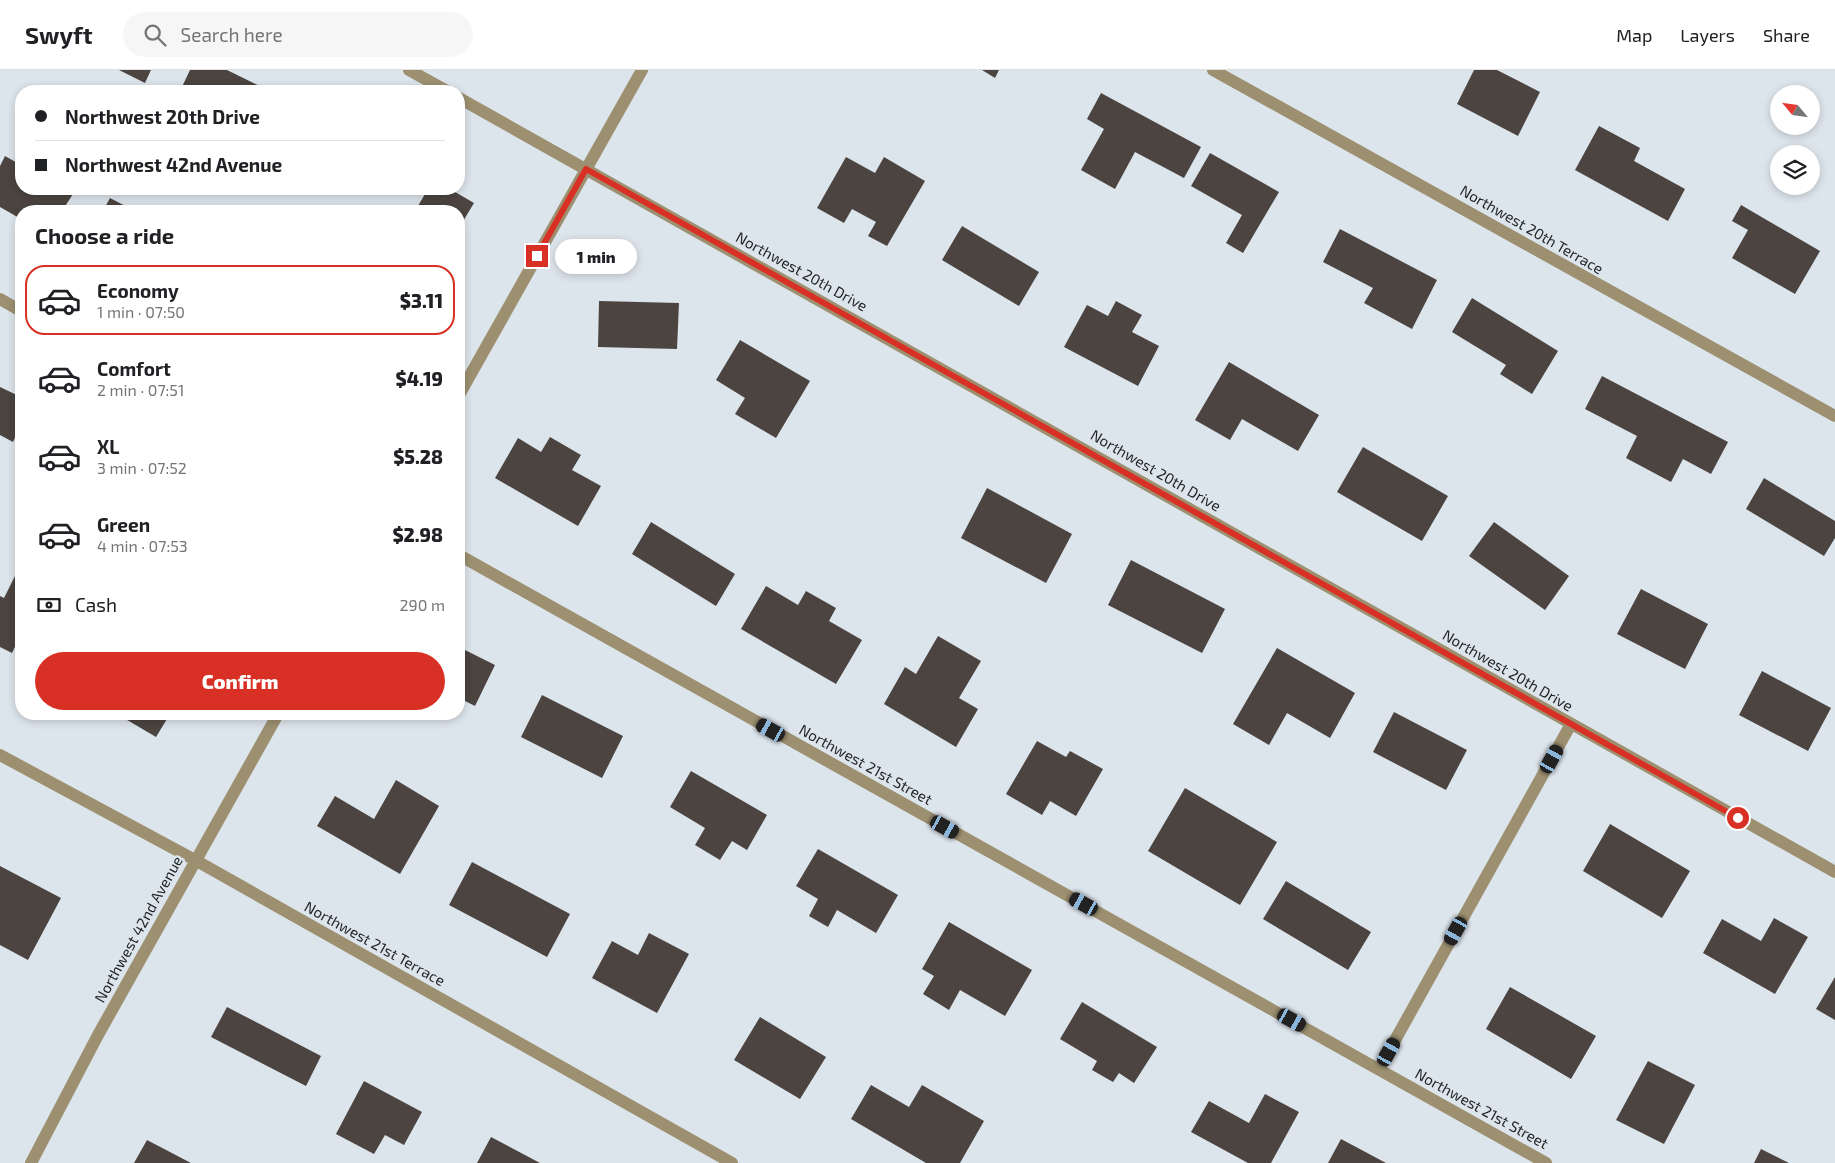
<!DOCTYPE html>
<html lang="en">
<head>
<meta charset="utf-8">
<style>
  body { margin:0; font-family:"Exo 2",sans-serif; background:#f6f6f6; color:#202124; height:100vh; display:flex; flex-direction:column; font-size:19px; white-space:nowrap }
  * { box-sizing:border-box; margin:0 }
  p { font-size:16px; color:#757577 }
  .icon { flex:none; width:28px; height:28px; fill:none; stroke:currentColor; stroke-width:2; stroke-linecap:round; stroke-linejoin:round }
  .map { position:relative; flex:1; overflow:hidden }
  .panel { position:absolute; left:15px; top:135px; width:450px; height:515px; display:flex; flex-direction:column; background:#fff; border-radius:20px; box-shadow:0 2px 8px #0003 }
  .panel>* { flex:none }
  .top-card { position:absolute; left:15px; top:15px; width:450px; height:110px; border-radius:20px; box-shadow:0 2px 8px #0003; display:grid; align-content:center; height:110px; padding:0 20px; background:#fff }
  .needle { width:32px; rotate:299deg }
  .buttons { position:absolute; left:1770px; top:15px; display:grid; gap:10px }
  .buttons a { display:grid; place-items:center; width:50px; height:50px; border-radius:50%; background:#fff; box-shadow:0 2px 8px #0003; font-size:25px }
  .end { position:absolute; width:22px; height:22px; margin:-11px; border:6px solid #d93025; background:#fff; box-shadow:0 0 0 2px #fff }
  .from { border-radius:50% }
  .bubble { position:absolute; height:35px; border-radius:18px; background:#fff; box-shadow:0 2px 8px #0003; font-size:16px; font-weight:800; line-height:35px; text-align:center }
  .car { position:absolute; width:15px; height:30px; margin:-15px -8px; border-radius:6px; box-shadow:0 0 4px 1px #0007; background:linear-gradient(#222 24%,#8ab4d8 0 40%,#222 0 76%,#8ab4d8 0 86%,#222 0) }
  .top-card b { display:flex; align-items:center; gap:18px; height:48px; font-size:19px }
  .top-card b+b { border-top:1px solid #e0e0e0 }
  .top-card i { width:12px; height:12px; background:#202124 }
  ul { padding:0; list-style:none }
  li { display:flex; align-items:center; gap:15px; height:70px; margin:0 10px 8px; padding:0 10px; border:2px solid transparent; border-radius:20px }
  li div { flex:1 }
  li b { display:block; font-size:19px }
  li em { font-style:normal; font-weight:800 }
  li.on { border-color:#d93025 }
  li>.icon { width:45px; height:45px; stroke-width:1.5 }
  h2 { padding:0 20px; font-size:22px; line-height:60px }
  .pay { display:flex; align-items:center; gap:12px; height:55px; padding:0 20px; font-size:19px }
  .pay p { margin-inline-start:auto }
  .cta { display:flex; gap:10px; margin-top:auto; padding:10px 20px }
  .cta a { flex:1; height:58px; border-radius:30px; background:#d93025; color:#fff; font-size:20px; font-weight:800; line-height:58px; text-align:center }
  header { display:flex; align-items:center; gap:30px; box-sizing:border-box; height:70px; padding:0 25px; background:#fff; border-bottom:1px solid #e0e0e0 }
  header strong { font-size:24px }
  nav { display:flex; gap:28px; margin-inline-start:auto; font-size:18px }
  .search { width:350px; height:45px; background:#f6f6f6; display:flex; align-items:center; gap:12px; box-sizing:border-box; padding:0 18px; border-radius:28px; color:#757577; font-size:19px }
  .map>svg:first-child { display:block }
  .building { fill:#4b4440 }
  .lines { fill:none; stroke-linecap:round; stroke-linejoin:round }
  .street { stroke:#9c9070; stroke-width:12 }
  .route { stroke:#d93025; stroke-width:6 }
  .labels { text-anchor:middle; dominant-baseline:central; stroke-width:5; stroke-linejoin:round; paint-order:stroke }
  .street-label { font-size:15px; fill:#1f2225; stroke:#dde5ec }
</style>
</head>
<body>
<header>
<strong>Swyft</strong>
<div class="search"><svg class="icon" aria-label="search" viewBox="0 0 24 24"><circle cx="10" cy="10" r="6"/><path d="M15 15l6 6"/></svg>Search here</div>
<nav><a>Map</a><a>Layers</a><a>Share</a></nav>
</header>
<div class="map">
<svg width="1835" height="1093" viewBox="0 0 1835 1093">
  <rect width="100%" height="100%" fill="#dde5ec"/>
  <path class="building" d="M119 0H151L145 13Z
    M190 0H227L266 19V21H180Z
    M982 0H999L995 8Z
    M1474 0H1497L1540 22 1518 66 1457 34Z
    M1101 23 1201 77 1184 108 1135 82 1115 119 1081 100 1104 59 1087 49Z
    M1599 56 1640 78 1634 91 1685 119 1668 151 1575 100Z
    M1210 83 1279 122 1243 183 1226 173 1242 145 1191 116Z
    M5 86 21 95V119H64L73 124 62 141H21V149L0 137V96Z
    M846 87 875 103 884 87 925 111 887 176 868 166 876 152 852 139 844 153 817 138Z
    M428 119H450L474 133 459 158V141H415Z
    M110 128 135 141H103Z
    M1741 135 1820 181 1795 224 1732 188 1748 160 1732 151Z
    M962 156 1039 202 1019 236 942 190Z
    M1340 159 1437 210 1412 259 1364 233 1373 218 1323 192Z
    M1472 228 1558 281 1532 324 1500 304 1506 295 1452 262Z
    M599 231 679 233 677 279 598 277Z
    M1116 231 1142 245 1132 262 1159 276 1138 316 1064 277 1087 235 1108 246Z
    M740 270 810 311 776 368 735 344 745 328 716 310Z
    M1229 292 1319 345 1298 381 1242 349 1230 370 1195 350Z
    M1602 306 1728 372 1711 404 1683 389 1671 412 1626 388 1637 366 1585 339Z
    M0 317 21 327V354L13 372 0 365Z
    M550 367 581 385 572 400 601 416 578 456 495 408 518 368 541 382Z
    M1363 377 1448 426 1422 471 1337 422Z
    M1764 408 1835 451V468L1824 486 1746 439Z
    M987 418 1072 464 1046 513 961 468Z
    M651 452 735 504 716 536 632 484Z
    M1494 452 1569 506 1545 540 1469 486Z
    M1131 490 1225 539 1202 583 1108 535Z
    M15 506 21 509V564L12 583 0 577V526L4 528Z
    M766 516 798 535 806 521 836 538 829 551 862 570 836 614 741 559Z
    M1641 519 1708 554 1685 599 1617 564Z
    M938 566 981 591 959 628 978 639 956 677 884 634 905 597 916 604Z
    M459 577 495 595 475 636 459 628Z
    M1277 578 1355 623 1330 668 1287 643 1269 675 1233 654Z
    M1762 601 1831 638 1808 681 1739 645Z
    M542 625 623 666 602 708 521 667Z
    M1394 642 1467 680 1446 720 1373 682Z
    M117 644H170L156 667Z
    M1037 671 1066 687 1070 681 1103 699 1076 746 1050 731 1042 745 1006 724Z
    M691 701 767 745 747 780 732 771 720 790 695 775 705 758 670 737Z
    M396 710 439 736 400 804 317 756 335 726 374 749Z
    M1185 718 1277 772 1240 835 1148 781Z
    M1610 754 1690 801 1662 848 1583 801Z
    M818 779 898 825 876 863 837 840 828 857 809 846 818 829 796 816Z
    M472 792 570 844 547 887 449 835Z
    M0 796 61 828 28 890 0 875Z
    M1286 811 1371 862 1348 900 1263 849Z
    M1774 848 1808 867 1775 924 1703 883 1722 849 1761 871Z
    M949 852 1032 900 1005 946 960 920 949 940 923 924 934 906 922 899Z
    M649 863 689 884 657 943 592 908 612 871 638 885Z
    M1835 907V950L1816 939Z
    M1510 917 1596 966 1571 1009 1486 959Z
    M1082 932 1157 977 1134 1013 1119 1003 1113 1012 1092 1000 1097 991 1060 969Z
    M227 937 321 986 306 1016 211 967Z
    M760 947 826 987 800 1029 734 990Z
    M1648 991 1695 1015 1664 1074 1616 1050Z
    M364 1011 422 1042 404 1075 385 1065 374 1084 336 1064Z
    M871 1015 909 1037 922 1015 984 1051 960 1093H926L851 1049Z
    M1265 1024 1299 1042 1271 1093H1248L1191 1062 1209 1031 1249 1053Z
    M491 1067 540 1093H477Z
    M1341 1069 1386 1093H1328Z
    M147 1070 191 1093H134Z
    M1761 1079 1789 1093H1754Z"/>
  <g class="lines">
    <path class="street" d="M409 0 447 21
      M1213 0 1835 346
      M459 28 1835 802
      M0 229 21 241
      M459 325 642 0
      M459 485 1546 1093
      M0 685 195 790 732 1093
      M1379 999 1571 654
      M31 1093 98 965 278 644"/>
  </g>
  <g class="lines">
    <path class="route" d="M537 186 586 99 1738 748"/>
  </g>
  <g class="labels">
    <g class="street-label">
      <text transform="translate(1532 159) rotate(30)">Northwest 20th Terrace</text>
      <text transform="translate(802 201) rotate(29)">Northwest 20th Drive</text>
      <text transform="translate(1156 400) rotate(30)">Northwest 20th Drive</text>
      <text transform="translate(1508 600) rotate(30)">Northwest 20th Drive</text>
      <text transform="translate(866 694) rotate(29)">Northwest 21st Street</text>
      <text transform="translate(138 859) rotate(-61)">Northwest 42nd Avenue</text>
      <text transform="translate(375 873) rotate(29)">Northwest 21st Terrace</text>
      <text transform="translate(1482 1038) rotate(29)">Northwest 21st Street</text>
    </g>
  </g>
</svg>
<div class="buttons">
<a><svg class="needle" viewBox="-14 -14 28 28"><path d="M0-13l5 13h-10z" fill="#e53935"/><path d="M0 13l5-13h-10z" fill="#757577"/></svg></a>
<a><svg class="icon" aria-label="layers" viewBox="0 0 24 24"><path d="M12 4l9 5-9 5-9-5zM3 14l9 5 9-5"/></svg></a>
</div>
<i class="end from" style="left:1738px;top:748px"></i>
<i class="end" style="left:537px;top:186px"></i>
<div class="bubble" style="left:555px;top:169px;width:82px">1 min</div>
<i class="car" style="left:771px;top:660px;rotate:299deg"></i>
<i class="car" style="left:1552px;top:689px;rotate:29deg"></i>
<i class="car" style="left:945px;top:757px;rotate:119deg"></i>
<i class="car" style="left:1084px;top:834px;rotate:299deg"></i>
<i class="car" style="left:1456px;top:861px;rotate:209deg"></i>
<i class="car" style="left:1292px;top:950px;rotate:119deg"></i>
<i class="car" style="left:1389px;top:982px;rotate:29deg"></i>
<div class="top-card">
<b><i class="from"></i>Northwest 20th Drive</b>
<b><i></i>Northwest 42nd Avenue</b>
</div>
<section class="panel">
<h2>Choose a ride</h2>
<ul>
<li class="on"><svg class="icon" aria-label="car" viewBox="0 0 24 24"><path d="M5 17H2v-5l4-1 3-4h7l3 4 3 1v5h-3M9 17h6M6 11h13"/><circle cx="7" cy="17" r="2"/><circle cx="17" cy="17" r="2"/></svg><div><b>Economy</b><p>1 min · 07:50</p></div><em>$3.11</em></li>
<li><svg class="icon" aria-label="car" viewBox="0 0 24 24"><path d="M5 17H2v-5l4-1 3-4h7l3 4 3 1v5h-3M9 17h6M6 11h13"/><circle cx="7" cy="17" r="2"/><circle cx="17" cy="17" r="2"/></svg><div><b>Comfort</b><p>2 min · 07:51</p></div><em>$4.19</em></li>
<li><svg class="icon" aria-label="car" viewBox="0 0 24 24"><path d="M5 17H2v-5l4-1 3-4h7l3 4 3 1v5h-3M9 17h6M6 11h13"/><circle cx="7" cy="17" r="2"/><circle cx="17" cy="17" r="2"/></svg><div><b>XL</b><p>3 min · 07:52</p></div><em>$5.28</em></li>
<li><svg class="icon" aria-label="car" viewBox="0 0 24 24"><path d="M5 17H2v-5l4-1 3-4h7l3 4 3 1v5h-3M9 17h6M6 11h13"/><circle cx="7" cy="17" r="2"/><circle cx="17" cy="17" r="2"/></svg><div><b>Green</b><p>4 min · 07:53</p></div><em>$2.98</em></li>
</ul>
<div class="pay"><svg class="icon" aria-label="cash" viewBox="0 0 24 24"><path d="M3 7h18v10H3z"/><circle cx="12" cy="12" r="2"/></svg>Cash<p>290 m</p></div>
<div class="cta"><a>Confirm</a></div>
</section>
</div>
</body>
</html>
